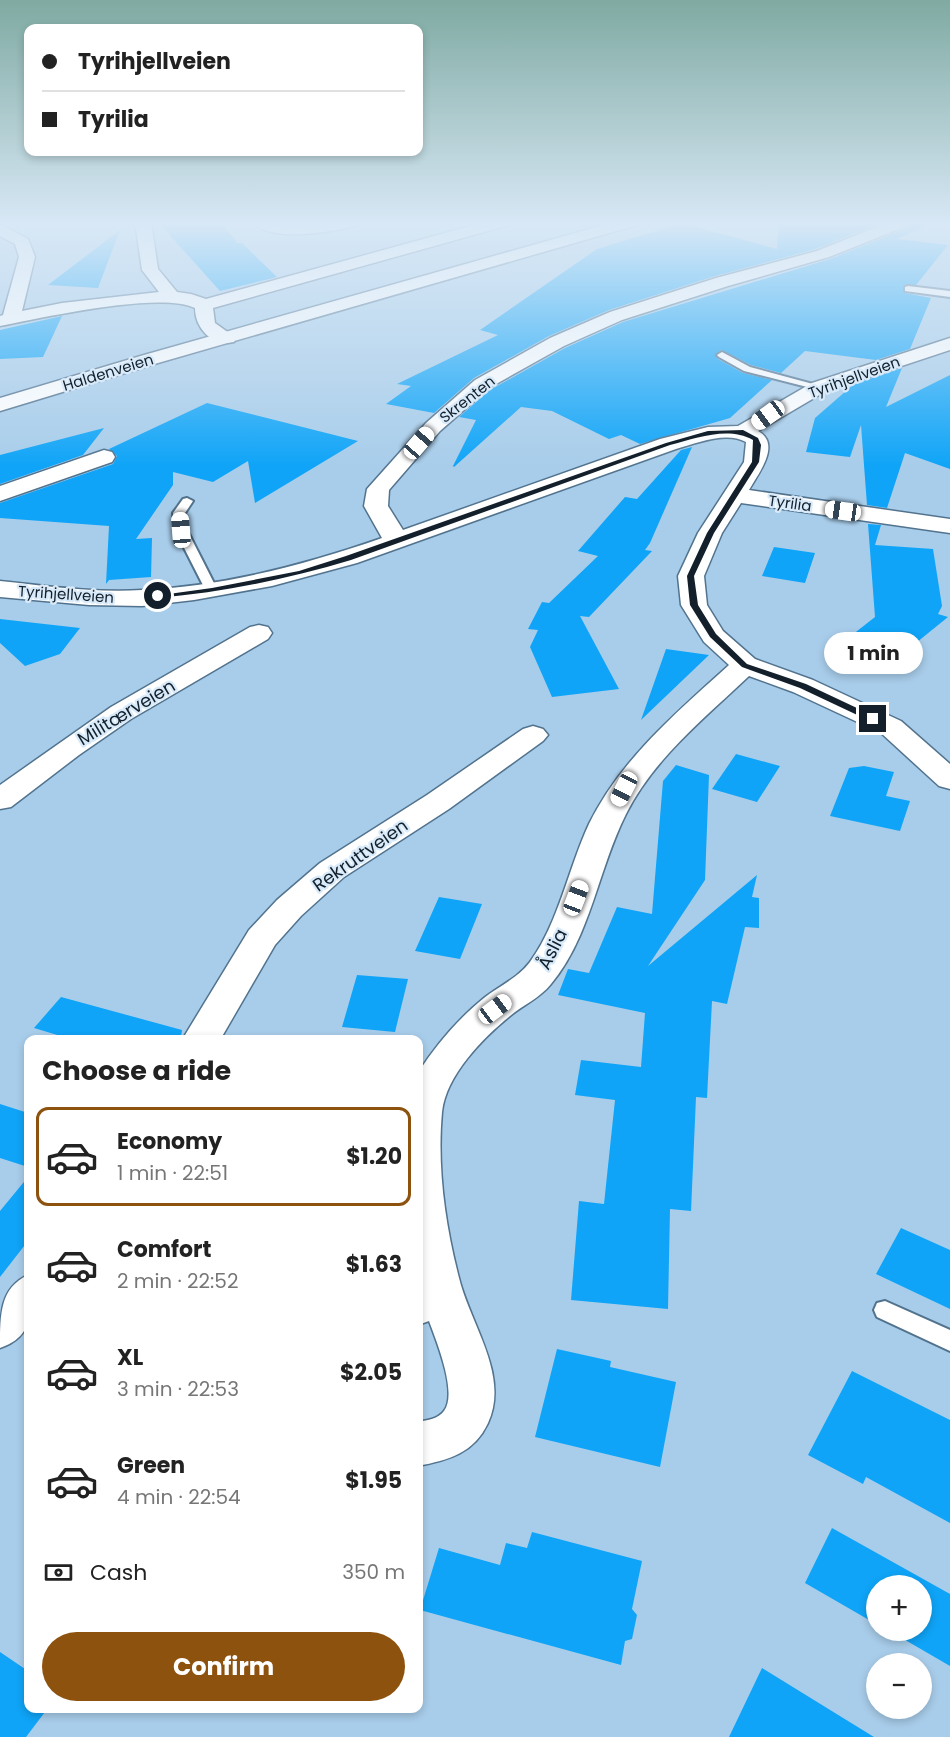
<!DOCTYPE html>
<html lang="en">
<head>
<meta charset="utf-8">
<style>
  body { margin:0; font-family:Poppins,sans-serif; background:#f2f2f2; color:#222; height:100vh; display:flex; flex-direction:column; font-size:22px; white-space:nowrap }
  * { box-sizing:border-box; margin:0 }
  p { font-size:20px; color:#767676 }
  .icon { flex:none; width:33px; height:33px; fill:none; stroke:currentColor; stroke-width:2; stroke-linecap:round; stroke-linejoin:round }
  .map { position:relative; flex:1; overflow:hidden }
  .details { position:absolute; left:24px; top:1035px; width:399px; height:678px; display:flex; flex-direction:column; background:#fff; border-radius:12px; box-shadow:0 3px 9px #0003 }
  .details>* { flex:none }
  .hud { position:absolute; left:24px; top:24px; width:399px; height:132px; border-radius:12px; box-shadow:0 3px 9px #0003; display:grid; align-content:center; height:132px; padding:0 18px; background:#fff }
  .controls { position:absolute; left:866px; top:1575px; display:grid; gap:12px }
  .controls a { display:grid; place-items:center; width:66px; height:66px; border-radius:50%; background:#fff; box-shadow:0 3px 9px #0003; font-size:30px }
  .end { position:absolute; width:27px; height:27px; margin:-14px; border:8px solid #13202b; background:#fff; box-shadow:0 0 0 3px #fff }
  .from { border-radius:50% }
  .bubble { position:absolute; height:42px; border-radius:21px; background:#fff; box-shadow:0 3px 9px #0003; font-size:20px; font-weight:700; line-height:42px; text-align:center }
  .car { position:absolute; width:18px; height:36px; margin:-18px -9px; border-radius:8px; box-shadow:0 0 4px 2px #0007; background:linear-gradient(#fff 24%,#345 0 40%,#fff 0 76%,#345 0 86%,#fff 0) }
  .hud b { display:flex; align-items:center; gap:21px; height:57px; font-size:22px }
  .hud b+b { border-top:2px solid #e0e0e0 }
  .hud i { width:15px; height:15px; background:#222 }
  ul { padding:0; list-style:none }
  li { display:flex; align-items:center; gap:18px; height:99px; margin:0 12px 9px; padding:0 6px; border:3px solid transparent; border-radius:12px }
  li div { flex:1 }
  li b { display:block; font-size:22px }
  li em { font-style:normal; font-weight:700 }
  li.on { border-color:#8d520d }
  li>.icon { width:54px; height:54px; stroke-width:1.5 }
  h2 { padding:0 18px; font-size:27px; line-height:72px }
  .pay { display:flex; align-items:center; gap:15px; height:66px; padding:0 18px; font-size:22px }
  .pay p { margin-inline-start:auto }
  .primary-button { display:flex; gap:12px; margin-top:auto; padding:12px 18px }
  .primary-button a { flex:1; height:69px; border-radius:36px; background:#8d520d; color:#fff; font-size:24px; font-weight:700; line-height:69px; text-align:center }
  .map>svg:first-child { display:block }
  .building { fill:#0fa4f7 }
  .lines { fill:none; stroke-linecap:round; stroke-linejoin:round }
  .service-casing { stroke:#52738e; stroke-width:4 }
  .minor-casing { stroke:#52738e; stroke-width:3 }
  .primary-casing { stroke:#52738e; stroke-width:3 }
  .service { fill:#fff; fill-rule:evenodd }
  .minor { fill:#fff; fill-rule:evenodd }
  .primary { fill:#fff; fill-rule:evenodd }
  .route { fill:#13202b }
  .labels { text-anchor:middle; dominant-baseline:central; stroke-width:4.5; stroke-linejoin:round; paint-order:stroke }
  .far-street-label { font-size:15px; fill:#13202b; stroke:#d9ebfa }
  .street-label { font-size:18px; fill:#13202b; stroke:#d9ebfa }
</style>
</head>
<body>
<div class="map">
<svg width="950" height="1737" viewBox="0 0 950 1737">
  <rect width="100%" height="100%" fill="#a8cdea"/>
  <path class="building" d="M158 222H221L237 243H242L277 277 220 291Z
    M779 222H882L816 249 715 276 609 310 549 336 474 378 434 413 386 404 411 386 397 384 498 335 480 330 597 249 682 223 777 249Z
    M914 222H933L897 239 948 245 916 285 903 286 905 293 931 298 910 349 876 360 805 351 781 373 751 365 721 350 715 355 718 359 743 373 772 380 730 418 640 444 621 435 609 439 552 411 521 407 454 467 453 466 476 420 459 417 490 390 565 348 623 322 830 259 910 227Z
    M120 230 98 288 48 285Z
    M62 316 43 357 0 359V330Z
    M902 368 886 407 950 375V469L905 453 887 508 867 505 861 425 850 457 806 452 815 418 854 384Z
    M207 403 358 441 255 503 248 461 213 482 173 472V485L136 539 152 538 151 577 109 580 106 584 109 526 0 518V503L113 464 117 456 109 449Z
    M104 428 83 455 0 484V455Z
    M692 447 650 543 645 550 652 551 589 617 580 616 619 689 552 697 530 647 538 630 528 629 542 602 549 603 598 556 578 551 625 497 637 499 681 450Z
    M868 524 881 525 875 545 933 549 942 606 938 614 948 617 885 668 838 646 875 617Z
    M774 547 815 553 805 583 762 576Z
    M0 619 80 628 60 654 25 666 0 643Z
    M666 649 709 655 641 720Z
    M736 754 780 766 757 802 712 789Z
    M676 765 709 775 705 880 648 966 757 875 752 897 759 898V928L745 927 727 1004 712 1001 707 1098 696 1097 691 1211 670 1209 668 1309 571 1300 579 1201 604 1204 615 1100 575 1095 581 1060 641 1067 645 1013 558 995 568 969 589 973 617 907 652 914 663 781Z
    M864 766 894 772 886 796 910 801 900 831 830 816 849 768Z
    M439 897 482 904 460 959 415 951Z
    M357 975 408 979 395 1032 342 1027Z
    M61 997 182 1030 181 1037 180 1040H74L34 1028Z
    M0 1104 28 1113V1167L0 1158Z
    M28 1177V1241L0 1277V1211Z
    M901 1228 950 1250V1309L876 1274Z
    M557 1349 611 1361 610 1367 676 1382 660 1467 535 1437Z
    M852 1371 950 1420V1523L866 1477 863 1484 808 1455Z
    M832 1528 950 1594V1666L888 1630H921V1586H876V1624L805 1583Z
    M532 1532 642 1561 632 1609 637 1615 632 1639 625 1641 621 1665 420 1610 439 1548 500 1565 506 1543 527 1548Z
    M0 1652 28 1671V1708H48L26 1737H0Z
    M762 1668 874 1737H729Z"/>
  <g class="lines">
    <g class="service-casing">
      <path id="service" d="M908 286 950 291V297L905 291V287Z
        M722 352 750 367 824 387 819 390 744 371 719 357 717 355Z
        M187 498 193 501 185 513 187 530 218 591 217 594H207L206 591 175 530 173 513 183 499Z
        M885 1301 950 1330V1351L877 1317 874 1310 877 1303Z"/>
    </g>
    <g class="minor-casing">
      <path id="minor" d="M135 222H151L158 269 177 292 191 294 206 299 485 222H512L509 225 213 308 215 323 236 338 234 342C212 347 195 328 195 308 160 291 41 318 0 326V316L3 315 19 257 15 244 0 236V224L28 239 35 257 22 311 62 303 159 292 142 270Z
        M252 222 294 225 361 222 358 225C333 232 272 243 252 222Z
        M889 222H912L909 225 829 257 728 286 622 320 564 346 489 388 440 431 389 490 388 506 403 530 660 439 708 427 738 426 812 383 950 338V350L826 391 758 431C782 444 758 474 749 490L950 519V533L741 503 722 533 704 576 707 605 723 631 755 659 813 680 901 721 950 764V789L939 786 881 733 793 692 749 676C705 718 654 758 626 814 598 869 591 936 551 984 540 998 523 1005 510 1016 483 1038 446 1075 442 1112 437 1167 445 1224 459 1278 470 1324 510 1375 488 1423 474 1453 449 1460 418 1466V1422C428 1420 438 1419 444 1411 458 1393 436 1340 429 1321L418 1325V1073C436 1045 458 1019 484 998 499 986 518 978 530 962 559 922 568 869 589 824 621 759 676 713 729 665L704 642 681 605 678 576 698 533 744 462 746 442C726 431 697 443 676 449L357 563 272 586 194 600 142 606 89 605 0 597V581C47 586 94 593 142 590 224 586 305 565 382 538L364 506 367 489 426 423 475 380 550 338 610 312 716 278 817 251Z
        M104 450 112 452 115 457 112 462 0 501V486Z
        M259 625 268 627 272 633 268 639 131 719 79 755 11 807 0 809V785L111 707 250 627Z
        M533 726 543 729 548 735 543 741 449 809 344 877 301 916 275 945 220 1040H182L249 930 277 900 320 863 427 795 523 729Z
        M28 1275C32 1307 36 1336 0 1348 0 1314 0 1288 28 1275Z"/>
    </g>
    <g class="primary-casing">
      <path id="primary" d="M614 222H640L637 225 158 363 0 411V398L144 355Z"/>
    </g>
    <use href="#service" class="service"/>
    <use href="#minor" class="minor"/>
    <use href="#primary" class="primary"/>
  </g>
  <linearGradient id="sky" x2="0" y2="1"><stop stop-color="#7faaa2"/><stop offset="0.48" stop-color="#d8e8f6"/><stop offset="1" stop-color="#d8e8f6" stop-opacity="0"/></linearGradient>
  <rect width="950" height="466" fill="url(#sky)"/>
  <path class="route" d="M708 431 743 430 758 438 761 445 759 462 714 533 694 576 698 605 716 634 747 664 806 684 876 717V721H870L800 688 742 667 710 637 690 605 687 576 707 533 752 462 753 440C728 426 697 438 670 445L351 560C288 579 224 592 158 598L154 596 212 588 299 571 346 556 666 443Z"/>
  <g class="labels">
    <g class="far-street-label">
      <text transform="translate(108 372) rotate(-17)">Haldenveien</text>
      <text transform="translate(854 377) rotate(-20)">Tyrihjellveien</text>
      <text transform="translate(467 399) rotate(-38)">Skrenten</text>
      <text transform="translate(790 503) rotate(8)">Tyrilia</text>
      <text transform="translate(66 594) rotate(4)">Tyrihjellveien</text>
    </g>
    <g class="street-label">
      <text transform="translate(126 712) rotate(-31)">Militærveien</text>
      <text transform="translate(360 855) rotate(-35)">Rekruttveien</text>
      <text transform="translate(552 949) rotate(-63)">Åslia</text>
    </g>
  </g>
</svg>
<div class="controls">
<a>+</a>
<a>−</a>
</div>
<i class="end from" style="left:158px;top:596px"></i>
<i class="end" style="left:873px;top:719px"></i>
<div class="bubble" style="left:824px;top:632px;width:99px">1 min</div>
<i class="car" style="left:768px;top:415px;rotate:234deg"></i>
<i class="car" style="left:419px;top:443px;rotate:41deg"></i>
<i class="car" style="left:843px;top:511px;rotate:278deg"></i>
<i class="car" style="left:181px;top:530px;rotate:355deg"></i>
<i class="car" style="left:624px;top:789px;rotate:207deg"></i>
<i class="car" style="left:576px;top:898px;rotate:21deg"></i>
<i class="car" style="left:495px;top:1009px;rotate:53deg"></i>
<div class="hud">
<b><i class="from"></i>Tyrihjellveien</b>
<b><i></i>Tyrilia</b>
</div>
<section class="details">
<h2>Choose a ride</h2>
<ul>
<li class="on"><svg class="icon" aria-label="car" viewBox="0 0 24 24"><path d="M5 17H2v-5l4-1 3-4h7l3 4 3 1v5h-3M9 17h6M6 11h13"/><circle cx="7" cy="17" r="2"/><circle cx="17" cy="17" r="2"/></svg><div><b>Economy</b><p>1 min · 22:51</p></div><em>$1.20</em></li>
<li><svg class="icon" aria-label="car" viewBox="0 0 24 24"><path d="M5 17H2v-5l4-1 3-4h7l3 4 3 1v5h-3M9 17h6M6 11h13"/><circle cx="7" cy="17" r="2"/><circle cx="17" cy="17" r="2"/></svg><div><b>Comfort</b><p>2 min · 22:52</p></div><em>$1.63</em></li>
<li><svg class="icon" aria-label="car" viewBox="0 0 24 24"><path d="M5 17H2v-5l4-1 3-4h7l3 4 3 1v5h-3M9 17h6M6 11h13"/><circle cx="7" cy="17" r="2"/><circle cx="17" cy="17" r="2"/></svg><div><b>XL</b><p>3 min · 22:53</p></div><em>$2.05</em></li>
<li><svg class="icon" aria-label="car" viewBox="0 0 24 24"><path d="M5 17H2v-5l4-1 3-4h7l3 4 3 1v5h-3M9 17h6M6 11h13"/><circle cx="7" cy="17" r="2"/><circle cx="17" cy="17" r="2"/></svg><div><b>Green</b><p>4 min · 22:54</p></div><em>$1.95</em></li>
</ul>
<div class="pay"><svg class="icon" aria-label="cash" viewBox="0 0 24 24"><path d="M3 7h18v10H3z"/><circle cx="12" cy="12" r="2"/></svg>Cash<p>350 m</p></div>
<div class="primary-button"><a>Confirm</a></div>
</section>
</div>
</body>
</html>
